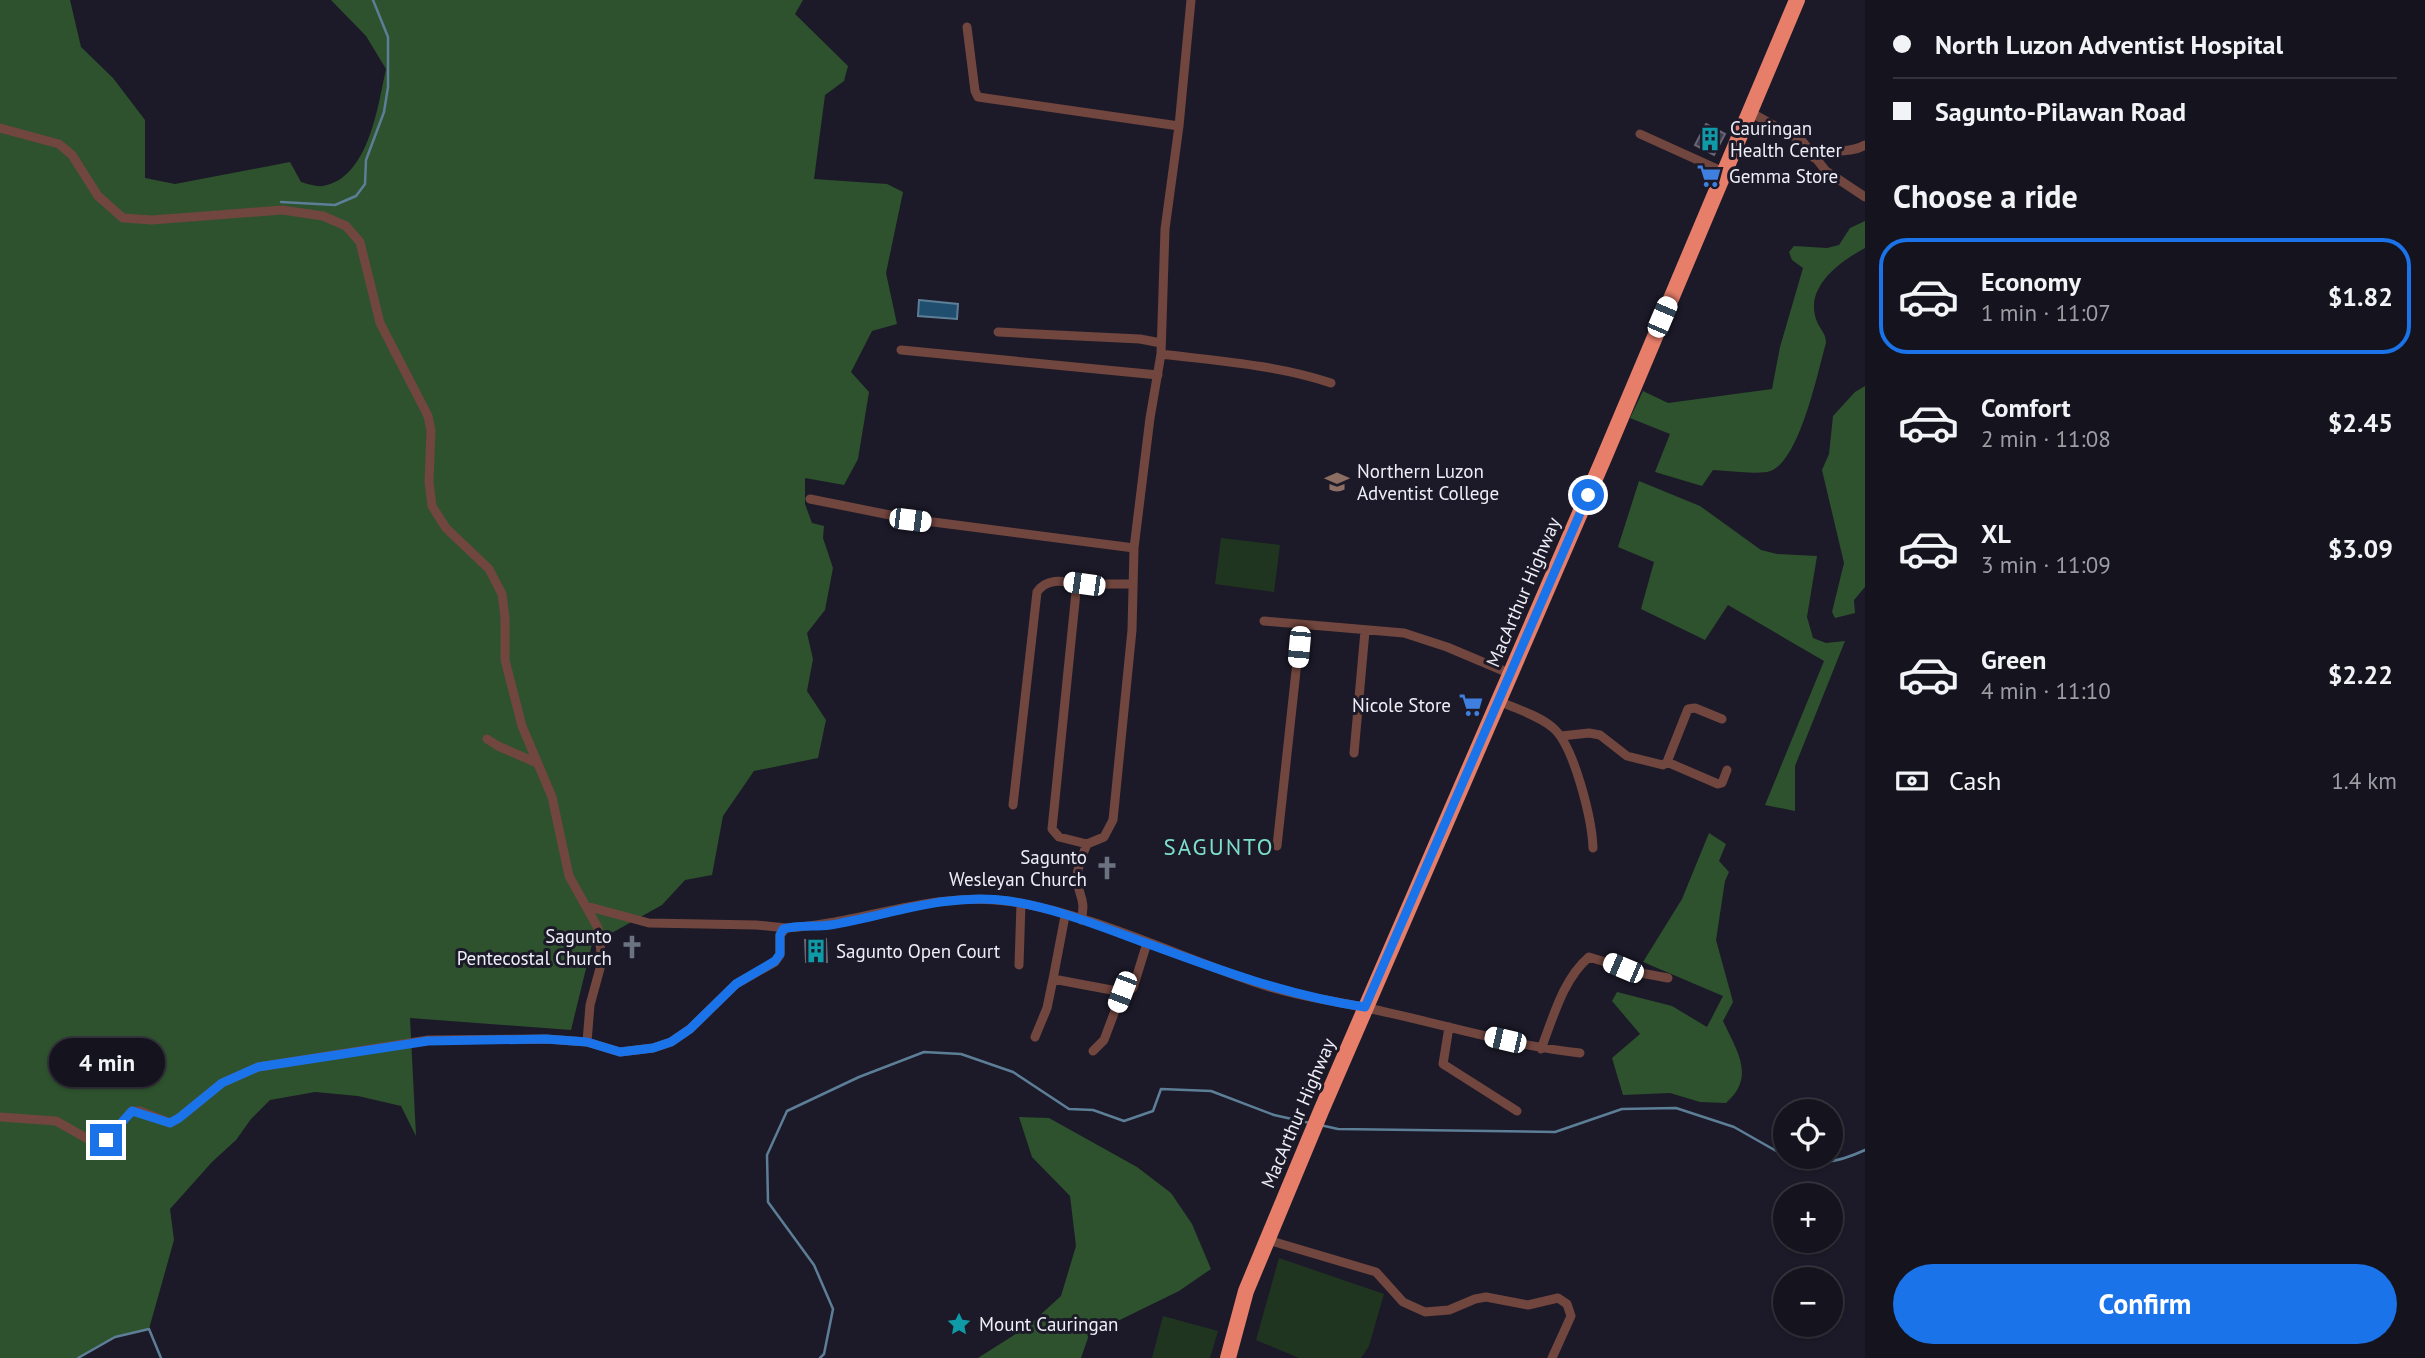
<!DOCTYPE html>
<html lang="en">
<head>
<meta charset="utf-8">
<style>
  body { margin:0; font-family:"PT Sans",sans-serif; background:#1e1d27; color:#f1f3f6; height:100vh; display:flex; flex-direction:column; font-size:26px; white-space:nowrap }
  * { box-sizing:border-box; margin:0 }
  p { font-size:23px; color:#9d9ea4 }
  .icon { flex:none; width:38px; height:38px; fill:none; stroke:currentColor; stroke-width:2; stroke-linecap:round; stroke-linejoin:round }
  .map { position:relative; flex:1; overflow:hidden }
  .side { display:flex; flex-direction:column; background:#15141e; width:560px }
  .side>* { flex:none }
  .top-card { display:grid; align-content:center; height:154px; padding:0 28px; background:#15141e }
  .buttons { position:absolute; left:1773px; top:1099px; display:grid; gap:14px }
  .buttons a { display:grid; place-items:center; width:70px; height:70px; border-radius:50%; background:#15141e; box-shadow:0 2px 5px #0004,0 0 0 2px #34333c; font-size:35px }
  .end { position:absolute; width:32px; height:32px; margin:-16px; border:9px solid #1a73e8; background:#fff; box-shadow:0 0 0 4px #fff }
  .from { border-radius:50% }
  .bubble { position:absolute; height:49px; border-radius:24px; background:#15141e; box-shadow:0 2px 5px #0004,0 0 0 2px #34333c; font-size:23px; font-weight:600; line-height:49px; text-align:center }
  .car { position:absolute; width:21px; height:42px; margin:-21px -10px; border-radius:9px; box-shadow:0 0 5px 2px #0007; background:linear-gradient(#fff 24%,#345 0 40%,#fff 0 76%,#345 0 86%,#fff 0) }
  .top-card b { display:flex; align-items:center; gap:24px; height:66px; font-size:26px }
  .top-card b+b { border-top:2px solid #34333c }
  .top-card i { width:18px; height:18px; background:#f1f3f6 }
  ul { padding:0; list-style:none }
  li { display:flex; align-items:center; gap:21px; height:116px; margin:0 14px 10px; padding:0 14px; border:4px solid transparent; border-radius:28px }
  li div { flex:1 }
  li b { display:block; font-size:26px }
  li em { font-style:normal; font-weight:600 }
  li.current { border-color:#1a73e8 }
  li>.icon { width:63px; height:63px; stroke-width:1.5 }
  h2 { padding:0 28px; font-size:32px; line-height:84px }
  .pay { display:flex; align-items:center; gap:18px; height:77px; padding:0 28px; font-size:26px }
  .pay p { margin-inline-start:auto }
  .primary-button { display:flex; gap:14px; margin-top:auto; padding:14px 28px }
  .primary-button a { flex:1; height:80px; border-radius:42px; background:#1a73e8; color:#fff; font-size:28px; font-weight:600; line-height:80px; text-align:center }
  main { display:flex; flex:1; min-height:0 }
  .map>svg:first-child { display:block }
  .green { fill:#203520 }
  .forest { fill:#2d522d }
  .water { fill:#1f4e6e; stroke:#5d7e97; stroke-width:2 }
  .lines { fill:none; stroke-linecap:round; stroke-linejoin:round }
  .stream { stroke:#5d7e97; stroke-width:2.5 }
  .building { fill:#3c3b4a; stroke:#666576; stroke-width:2 }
  .street { stroke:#71463e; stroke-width:9 }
  .highway { stroke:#e67e6a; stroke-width:16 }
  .route { stroke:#1a73e8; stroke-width:9 }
  .labels { text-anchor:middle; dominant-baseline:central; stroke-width:6; stroke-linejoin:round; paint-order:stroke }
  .poi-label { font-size:19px; fill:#eeeef7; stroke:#1c1a28; text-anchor:start }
  .street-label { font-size:19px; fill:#eeeef7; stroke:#1c1a28 }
  .quarter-label { font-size:23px; letter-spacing:2px; fill:#7ddfc8; stroke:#1c1a28 }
</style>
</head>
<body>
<main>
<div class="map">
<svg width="1865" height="1358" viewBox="0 0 1865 1358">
  <rect width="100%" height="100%" fill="#1c1a28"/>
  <path class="green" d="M1221 538 1280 545 1274 592 1215 584Z
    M1279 1258 1384 1294 1369 1346 1361 1358H1299L1256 1340Z
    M1163 1316 1218 1331 1210 1358H1152Z"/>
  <path class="forest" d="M0 0H70L81 47 113 78 145 120V178L175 184 290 162 301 182C308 184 317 187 323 186 369 178 378 105 386 69L366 36 331 0H803L795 14 848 66 844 81 825 95 814 179 887 184 903 192 886 273 897 324 872 331 851 372 869 392 858 459 844 485 805 478V504L812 523 824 526 823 538 833 568 825 610 807 633 813 659 807 691 826 720 818 758 754 771 723 816 712 875 685 880 662 905 592 944 571 1030 410 1018 416 1136 401 1106 358 1096 315 1092 270 1100 251 1119 236 1140 212 1162 170 1209 174 1240 149 1329 115 1337 78 1358H0Z
    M1865 221V248C1841 261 1805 286 1816 319 1819 329 1826 332 1826 343 1818 370 1799 467 1767 472 1751 474 1730 471 1713 470L1702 486 1655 472 1670 434 1630 418 1643 391 1668 403 1772 389 1780 347 1803 268 1792 260 1789 252 1794 246 1827 248 1839 245 1850 228Z
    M1865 386V587L1854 600 1855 613 1835 618 1832 612 1844 563 1822 470 1829 454 1833 416 1855 392Z
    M1639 481 1700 506 1761 550 1777 554 1817 556 1807 617 1813 638 1826 643 1845 641 1795 766V811L1765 805 1824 661 1728 605 1705 640 1641 609 1654 562 1618 547Z
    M1709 833 1726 844 1719 861 1729 872 1725 881 1716 940 1733 1002 1723 1021C1737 1051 1756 1077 1726 1103L1700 1102 1670 1093 1623 1095 1612 1058 1640 1034 1612 1001 1617 992 1672 1006 1707 1027 1723 996 1643 962 1682 899Z
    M1019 1117 1049 1118 1137 1167 1171 1193 1192 1224 1211 1269 1179 1291 1089 1335 1081 1358H978L1028 1326 1061 1296 1076 1246 1070 1196 1032 1157Z"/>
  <path class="water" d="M919 300 958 304 957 319 918 316Z"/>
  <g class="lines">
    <path class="stream" d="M281 202 335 205 356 196 365 184 366 160 384 112 388 87V37L373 0
      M1320 1125 1338 1129 1555 1132 1622 1109 1676 1108 1734 1127 1785 1156
      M1786 1157C1818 1165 1835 1164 1865 1150
      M78 1358 115 1337 149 1329 161 1358
      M820 1358 824 1354 833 1309 814 1265 768 1202 767 1155 787 1111 859 1077 924 1052 961 1054 1013 1072 1069 1109 1093 1110 1124 1121 1153 1111 1161 1089 1211 1091 1274 1115 1310 1123"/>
  </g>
  <path class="building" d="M1706 124 1725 134 1714 155 1695 145Z
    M826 939 827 962H806L805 940Z"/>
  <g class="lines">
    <path class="street" d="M967 27 975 91 978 97 1179 126
      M1750 112 1803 142 1826 171 1865 197
      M0 128 59 144 72 155 98 196 123 218 152 220 282 210 323 216 346 226 360 242 380 323 428 416 431 431 429 482 432 506 446 528 489 569 502 594 505 618V660L522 726 552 797 569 876 598 928 602 961 590 1005 587 1042
      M1640 134 1724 172
      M1814 158C1832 147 1848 155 1865 145
      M998 332 1140 339 1161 343
      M901 350 1158 375
      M1161 354C1218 361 1277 365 1331 383
      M810 499 910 519 1134 548
      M1264 621 1404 633 1447 647 1511 674
      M1499 701C1516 709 1538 715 1552 727 1574 744 1592 820 1593 848
      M1561 736 1589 733 1600 735 1627 756 1663 765 1667 762 1688 709 1695 708 1722 719
      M487 739 498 746 537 763
      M1354 753 1365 631
      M1667 762 1718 784 1722 783 1727 770
      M1013 805 1037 592C1048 576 1067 582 1084 584
      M1087 844 1059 837 1052 829 1076 592 1084 584H1132
      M1277 846 1301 625
      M586 906 649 923 756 925 786 928
      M1081 920C1087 898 1077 895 1077 876 1078 865 1083 854 1087 844L1104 837 1113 820 1132 630 1134 548 1150 418 1161 354 1165 229 1179 126 1191 0
      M1019 965 1021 903
      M1053 979 1065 916
      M1449 1027 1443 1064 1517 1111
      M1035 1037 1047 1008 1053 979 1122 992
      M1541 1049C1553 1018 1563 979 1589 957L1641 973 1668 978
      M1093 1051 1104 1040 1122 992 1133 988 1147 943
      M0 1117 56 1121 95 1143 106 1140 132 1111H140L170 1123 179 1118 222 1083 258 1067 428 1040 546 1039 587 1042 620 1052 653 1048 671 1042 690 1029 736 984 775 962 780 955V935L786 928C859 924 932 891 1006 901 1085 911 1177 956 1254 982 1291 995 1329 1000 1367 1008 1439 1023 1508 1045 1580 1053
      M1268 1240 1376 1272 1403 1302 1425 1312 1449 1310 1475 1299 1486 1297 1528 1305 1558 1298 1567 1304 1571 1316 1552 1358"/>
    <path class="highway" d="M1228 1358 1246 1291 1321 1111 1603 460 1797 0"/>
  </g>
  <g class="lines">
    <path class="route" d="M106 1140 132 1111 170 1123 179 1118 222 1083 258 1067 428 1041 546 1039 587 1042 620 1052 653 1048 671 1042 690 1029 736 984 775 961 780 954V935L783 929C797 925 815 927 830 925 889 915 948 892 1009 901 1056 908 1102 927 1146 943 1219 970 1289 996 1365 1007L1588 495"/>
  </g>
  <defs>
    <g id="building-bare" transform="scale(1.89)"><path d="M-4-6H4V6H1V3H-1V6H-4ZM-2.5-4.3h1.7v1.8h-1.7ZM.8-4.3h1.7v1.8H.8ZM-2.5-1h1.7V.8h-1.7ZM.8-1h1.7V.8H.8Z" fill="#0f9aa8" stroke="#1c1a28" stroke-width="2.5" paint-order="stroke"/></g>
    <g id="supermarket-bare" transform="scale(1.89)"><path d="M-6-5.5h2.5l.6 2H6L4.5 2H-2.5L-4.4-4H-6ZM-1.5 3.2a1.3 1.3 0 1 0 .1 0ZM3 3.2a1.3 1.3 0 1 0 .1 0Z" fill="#3f7fe0" stroke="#1c1a28" stroke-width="2.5" paint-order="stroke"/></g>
    <g id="school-bare" transform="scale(1.89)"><path d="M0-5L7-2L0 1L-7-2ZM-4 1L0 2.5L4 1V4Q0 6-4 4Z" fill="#8d6e63" stroke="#1c1a28" stroke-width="2.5" paint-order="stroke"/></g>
    <g id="church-bare" transform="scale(1.89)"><path d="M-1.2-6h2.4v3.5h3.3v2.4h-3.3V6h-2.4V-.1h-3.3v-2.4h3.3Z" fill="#6b7280" stroke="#1c1a28" stroke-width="2.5" paint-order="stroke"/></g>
    <g id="sight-bare" transform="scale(1.89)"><path d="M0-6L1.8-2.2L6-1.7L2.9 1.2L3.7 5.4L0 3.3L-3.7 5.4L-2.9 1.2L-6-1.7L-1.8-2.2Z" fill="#0f9aa8" stroke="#1c1a28" stroke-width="2.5" paint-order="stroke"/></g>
  </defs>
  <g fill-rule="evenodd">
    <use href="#building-bare" x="1710" y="139"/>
    <use href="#supermarket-bare" x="1709" y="176"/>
    <use href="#school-bare" x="1337" y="482"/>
    <use href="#supermarket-bare" x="1471" y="705"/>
    <use href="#church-bare" x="1107" y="868"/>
    <use href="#church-bare" x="632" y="947"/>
    <use href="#building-bare" x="816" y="951"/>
    <use href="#sight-bare" x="959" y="1324"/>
  </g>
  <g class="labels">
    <g class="poi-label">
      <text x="1730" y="128">Cauringan<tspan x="1730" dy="22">Health Center</tspan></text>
      <text x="1729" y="176">Gemma Store</text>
      <text x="1357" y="471">Northern Luzon<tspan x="1357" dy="22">Adventist College</tspan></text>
      <text x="1451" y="705" text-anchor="end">Nicole Store</text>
      <text x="1087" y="857" text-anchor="end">Sagunto<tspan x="1087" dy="22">Wesleyan Church</tspan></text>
      <text x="612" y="936" text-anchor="end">Sagunto<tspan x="612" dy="22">Pentecostal Church</tspan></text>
      <text x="836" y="951">Sagunto Open Court</text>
      <text x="979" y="1324">Mount Cauringan</text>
    </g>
    <g class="street-label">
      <text transform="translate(1523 592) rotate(-67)">MacArthur Highway</text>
      <text transform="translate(1298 1113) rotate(-67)">MacArthur Highway</text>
    </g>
    <g class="quarter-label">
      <text x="1219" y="846">SAGUNTO</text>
    </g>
  </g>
</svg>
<div class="buttons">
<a><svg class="icon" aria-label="locate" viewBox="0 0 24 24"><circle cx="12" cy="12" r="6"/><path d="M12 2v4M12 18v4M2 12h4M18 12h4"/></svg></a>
<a>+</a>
<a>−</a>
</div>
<i class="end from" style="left:1588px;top:495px"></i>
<i class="end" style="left:106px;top:1140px"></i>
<div class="bubble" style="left:49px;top:1038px;width:116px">4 min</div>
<i class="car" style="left:1662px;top:317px;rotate:23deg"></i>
<i class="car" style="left:910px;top:520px;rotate:97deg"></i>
<i class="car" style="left:1084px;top:584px;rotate:278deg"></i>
<i class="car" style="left:1299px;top:647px;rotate:185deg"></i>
<i class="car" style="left:1623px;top:968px;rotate:293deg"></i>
<i class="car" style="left:1122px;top:992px;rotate:201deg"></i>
<i class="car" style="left:1505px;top:1040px;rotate:283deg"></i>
</div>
<section class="side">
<div class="top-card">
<b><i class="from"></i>North Luzon Adventist Hospital</b>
<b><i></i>Sagunto-Pilawan Road</b>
</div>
<h2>Choose a ride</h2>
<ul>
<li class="current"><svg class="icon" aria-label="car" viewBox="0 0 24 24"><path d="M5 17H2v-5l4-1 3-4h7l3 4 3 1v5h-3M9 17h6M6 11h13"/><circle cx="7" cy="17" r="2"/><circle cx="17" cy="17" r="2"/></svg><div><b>Economy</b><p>1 min · 11:07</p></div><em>$1.82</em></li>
<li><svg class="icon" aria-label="car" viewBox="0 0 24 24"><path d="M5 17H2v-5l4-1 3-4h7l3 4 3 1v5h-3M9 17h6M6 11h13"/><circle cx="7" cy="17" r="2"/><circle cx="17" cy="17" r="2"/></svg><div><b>Comfort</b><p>2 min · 11:08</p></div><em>$2.45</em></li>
<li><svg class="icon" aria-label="car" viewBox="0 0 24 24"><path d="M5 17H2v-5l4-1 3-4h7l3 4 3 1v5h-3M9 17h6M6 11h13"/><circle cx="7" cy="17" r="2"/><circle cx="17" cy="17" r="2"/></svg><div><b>XL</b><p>3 min · 11:09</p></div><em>$3.09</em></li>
<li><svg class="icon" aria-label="car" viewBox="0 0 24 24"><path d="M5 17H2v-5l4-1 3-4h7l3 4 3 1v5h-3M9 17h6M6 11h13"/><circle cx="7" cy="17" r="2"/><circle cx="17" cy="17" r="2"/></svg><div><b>Green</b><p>4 min · 11:10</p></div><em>$2.22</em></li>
</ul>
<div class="pay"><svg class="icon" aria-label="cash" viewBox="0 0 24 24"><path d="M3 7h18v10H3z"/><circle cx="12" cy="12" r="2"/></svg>Cash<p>1.4 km</p></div>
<div class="primary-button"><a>Confirm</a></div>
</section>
</main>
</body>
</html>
